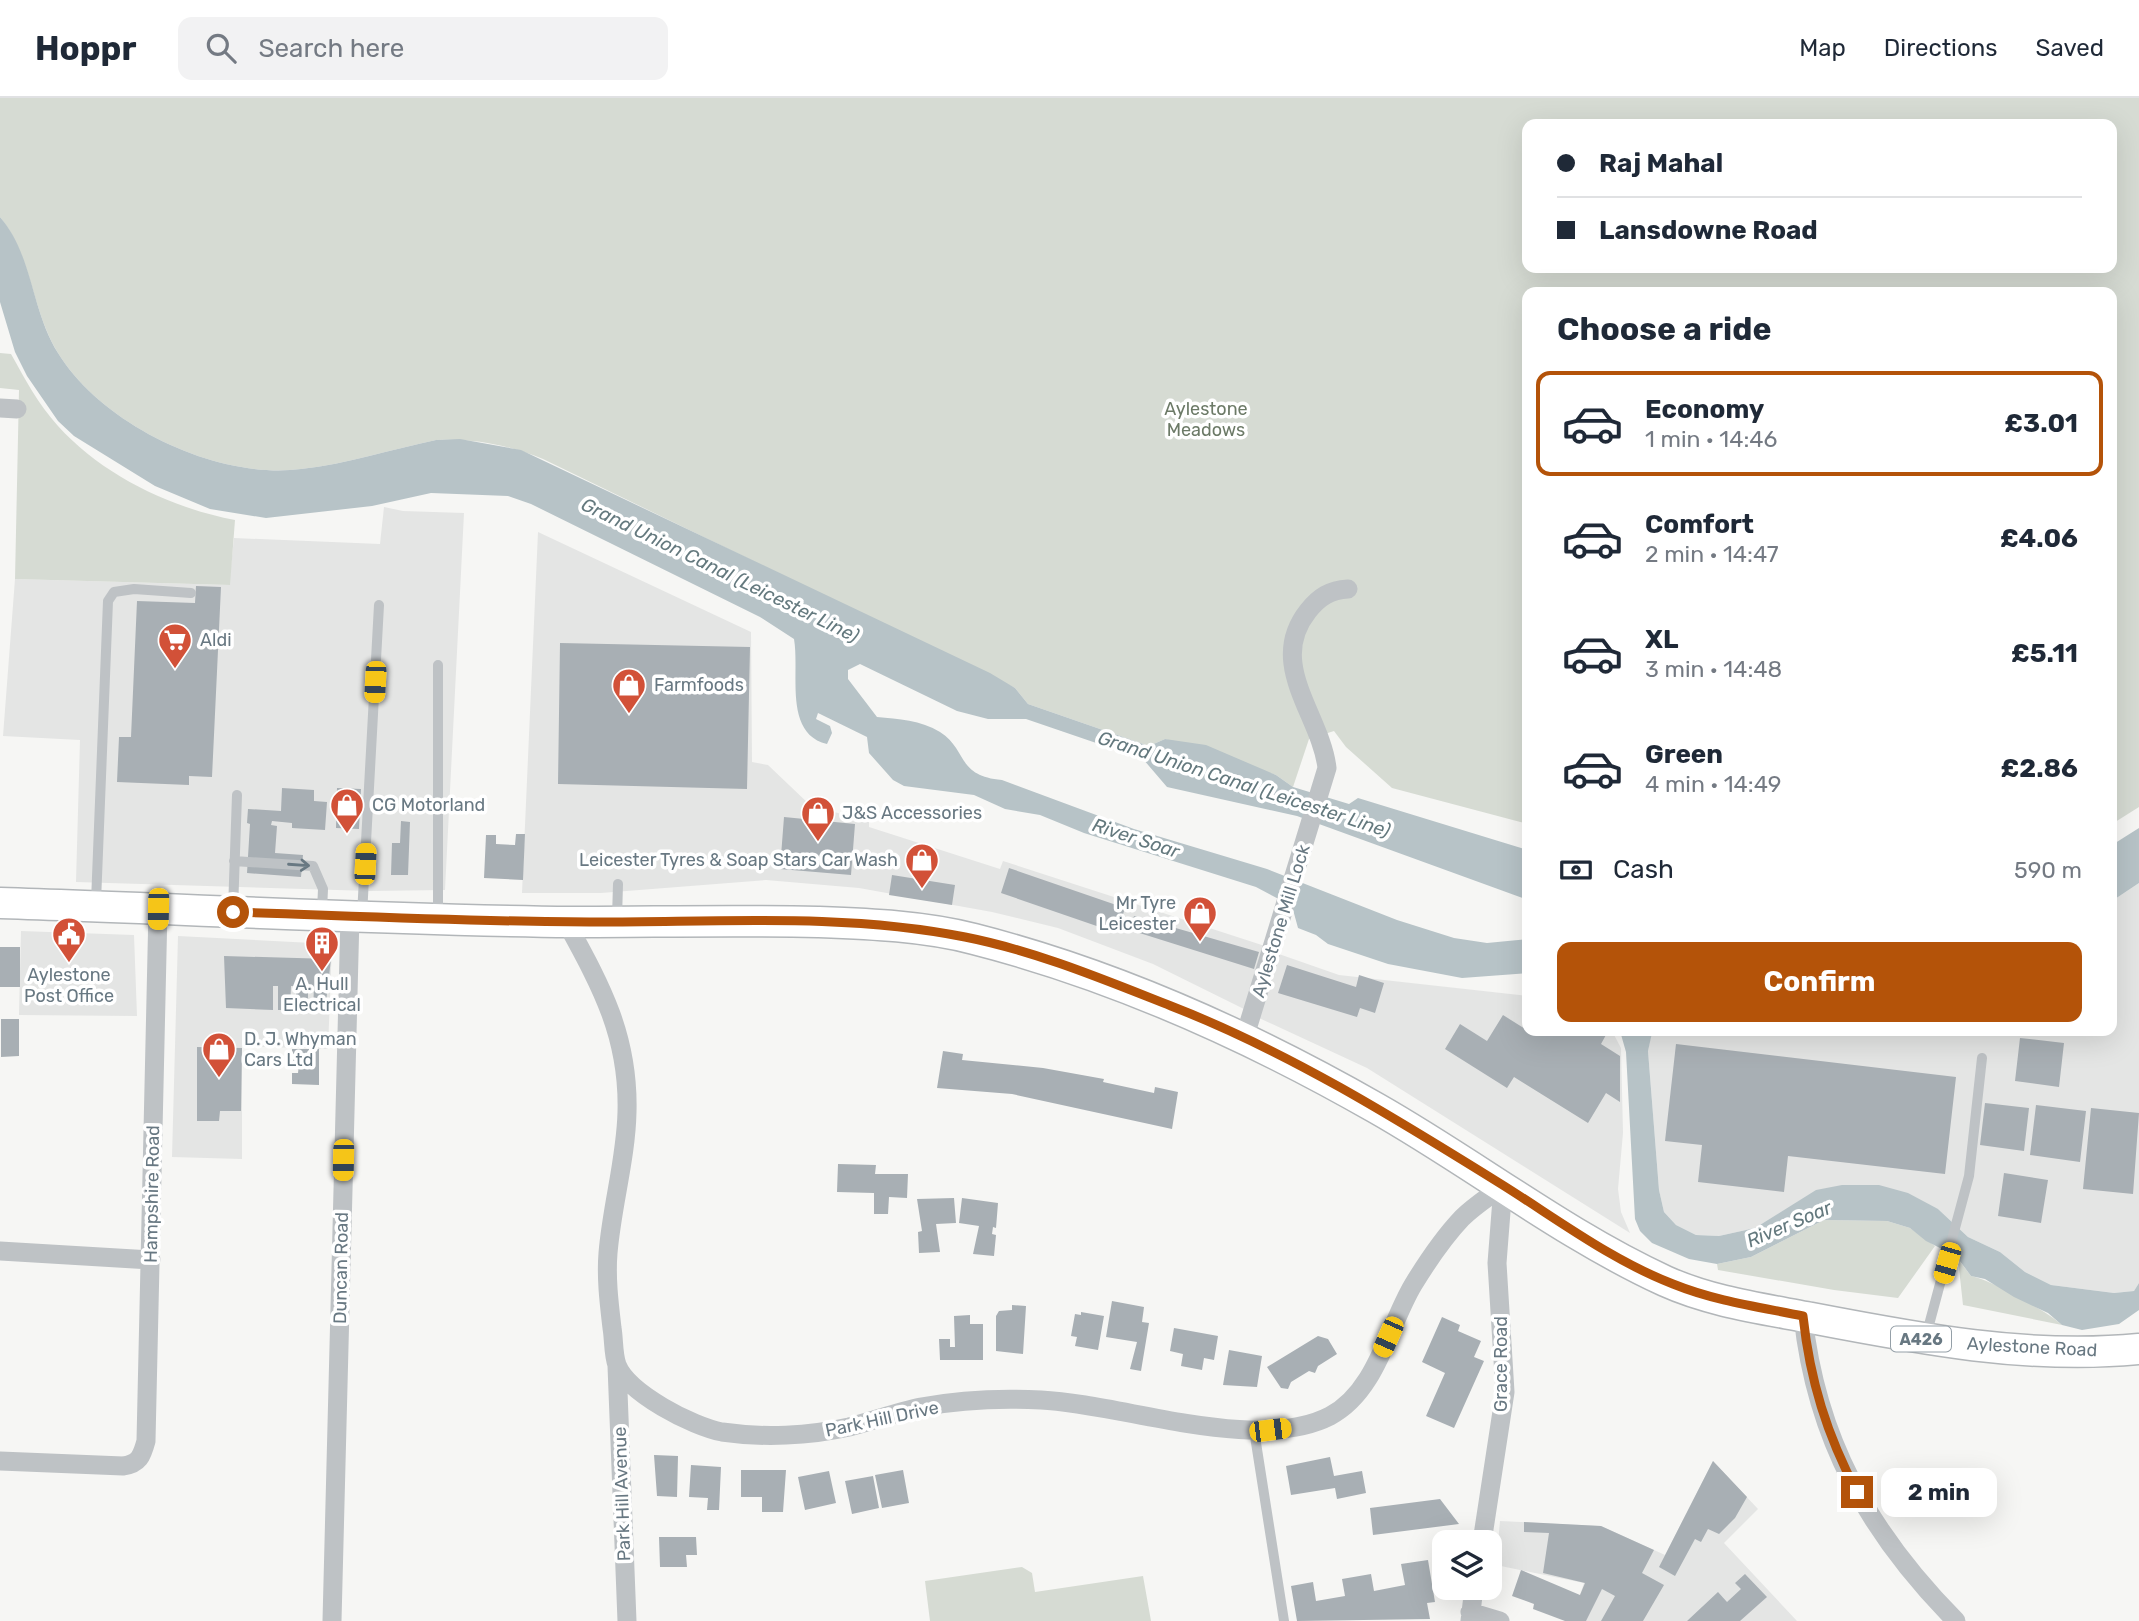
<!DOCTYPE html>
<html lang="en">
<head>
<meta charset="utf-8">
<style>
  body { margin:0; font-family:Rubik,sans-serif; background:#f2f2f3; color:#1f2937; height:100vh; display:flex; flex-direction:column; font-size:26px; white-space:nowrap }
  * { box-sizing:border-box; margin:0 }
  p { font-size:23px; color:#747a83 }
  .icon { flex:none; width:38px; height:38px; fill:none; stroke:currentColor; stroke-width:2; stroke-linecap:round; stroke-linejoin:round }
  .map { position:relative; flex:1; overflow:hidden }
  .details { position:absolute; left:1522px; top:189px; width:595px; height:749px; display:flex; flex-direction:column; background:#fff; border-radius:14px; box-shadow:0 7px 28px #0002 }
  .details>* { flex:none }
  .guide { position:absolute; left:1522px; top:21px; width:595px; height:154px; border-radius:14px; box-shadow:0 7px 28px #0002; display:grid; align-content:center; height:154px; padding:0 35px; background:#fff }
  .controls { position:absolute; left:1432px; top:1432px; display:grid; gap:14px }
  .controls a { display:grid; place-items:center; width:70px; height:70px; border-radius:14px; background:#fff; box-shadow:0 7px 28px #0002; font-size:35px }
  .end { position:absolute; width:32px; height:32px; margin:-16px; border:9px solid #b45309; background:#fff; box-shadow:0 0 0 4px #fff }
  .from { border-radius:50% }
  .bubble { position:absolute; height:49px; border-radius:14px; background:#fff; box-shadow:0 7px 28px #0002; font-size:23px; font-weight:700; line-height:49px; text-align:center }
  .car { position:absolute; width:21px; height:42px; margin:-21px -10px; border-radius:9px; box-shadow:0 0 5px 2px #0007; background:linear-gradient(#f5c518 24%,#345 0 40%,#f5c518 0 76%,#345 0 86%,#f5c518 0) }
  .guide b { display:flex; align-items:center; gap:24px; height:66px; font-size:26px }
  .guide b+b { border-top:2px solid #e0e1e3 }
  .guide i { width:18px; height:18px; background:#1f2937 }
  ul { padding:0; list-style:none }
  li { display:flex; align-items:center; gap:21px; height:105px; margin:0 14px 10px; padding:0 21px; border:4px solid transparent; border-radius:14px }
  li div { flex:1 }
  li b { display:block; font-size:26px }
  li em { font-style:normal; font-weight:700 }
  li.selected { border-color:#b45309 }
  li>.icon { width:63px; height:63px; stroke-width:1.5 }
  h2 { padding:0 35px; font-size:32px; line-height:84px }
  .pay { display:flex; align-items:center; gap:18px; height:77px; padding:0 35px; font-size:26px }
  .pay p { margin-inline-start:auto }
  .button { display:flex; gap:14px; margin-top:auto; padding:14px 35px }
  .button a { flex:1; height:80px; border-radius:14px; background:#b45309; color:#fff; font-size:28px; font-weight:700; line-height:80px; text-align:center }
  header { display:flex; align-items:center; gap:42px; box-sizing:border-box; height:98px; padding:0 35px; background:#fff; border-bottom:2px solid #e0e1e3 }
  header strong { font-size:33px }
  nav { display:flex; gap:38px; margin-inline-start:auto; font-size:24px }
  .search { width:490px; height:63px; background:#f2f2f3; display:flex; align-items:center; gap:18px; box-sizing:border-box; padding:0 24px; border-radius:14px; color:#747a83; font-size:26px }
  .map>svg:first-child { display:block }
  .built { fill:#e4e5e4 }
  .green { fill:#d6dbd3; fill-rule:evenodd }
  .water { fill:#b7c3c7 }
  .building { fill:#a8afb4 }
  .lines { fill:none; stroke-linecap:round; stroke-linejoin:round }
  .primary-casing { stroke:#b2b6b9; stroke-width:33 }
  .lane { stroke:#bec2c5; stroke-width:10 }
  .street { stroke:#bec2c5; stroke-width:19 }
  .primary { stroke:#fff; stroke-width:30 }
  .oneway { stroke:#687882 }
  .route { stroke:#b45309; stroke-width:9 }
  .labels { text-anchor:middle; dominant-baseline:central; stroke-width:7; stroke-linejoin:round; paint-order:stroke }
  .shield { fill:#fff; stroke:#95a0a8; stroke-width:2 }
  .shield-label { font-size:16px; font-weight:bold; fill:#687882 }
  .park-label { font-size:18px; fill:#6c7a67; stroke:#fff }
  .poi-label { font-size:18px; fill:#687882; stroke:#fff; text-anchor:start }
  .street-label { font-size:18px; fill:#687882; stroke:#fff }
  .water-label { font-size:19px; font-style:italic; fill:#64797e; stroke:#fff }
</style>
</head>
<body>
<header>
<strong>Hoppr</strong>
<div class="search"><svg class="icon" aria-label="search" viewBox="0 0 24 24"><circle cx="10" cy="10" r="6"/><path d="M15 15l6 6"/></svg>Search here</div>
<nav><a>Map</a><a>Directions</a><a>Saved</a></nav>
</header>
<div class="map">
<svg width="2139" height="1523" viewBox="0 0 2139 1523">
  <rect width="100%" height="100%" fill="#f6f6f4"/>
  <path class="built" d="M384 409 403 413 464 415 445 792 370 793 76 784 80 642 3 638 15 481 229 487 234 440 380 446Z
    M538 434 751 534 752 664 768 667 810 707 869 724V729L1000 771 1003 763 1268 849 1246 912 1153 866 1058 830 992 814 859 790 766 782 601 795H522Z
    M2139 785V1185L2134 1193 2114 1195 2051 1187 2025 1174 2000 1154 1968 1139 1938 1111 1817 1092 1755 1130 1719 1138 1696 1137 1676 1127 1664 1114 1659 1092 1648 953 1652 933H2112V803Z
    M21 833 134 837 137 918 19 917Z
    M178 838 332 846 328 951 242 948V1061L172 1059Z
    M1276 855 1339 877 1528 898V933H1612L1621 950 1623 1035 1618 1091 1621 1114 1630 1135 1367 970 1259 920Z
    M1713 1363 1758 1411 1724 1445 1797 1523H1571L1584 1485 1496 1467 1500 1423 1601 1428 1665 1457Z"/>
  <path class="green" d="M0 0H2139V709L2112 726V194H1528V726L1392 690 1346 649 1334 633 1309 641 1293 689 1276 677 1165 641 1149 648 1028 606 1015 590 543 361C508 347 474 340 436 342 392 351 347 366 301 371 217 382 102 327 58 255 32 213 31 156 0 119ZM1528 26H2112V170H1528Z
    M0 255 11 256C25 281 38 306 58 328 102 377 171 410 235 422L230 487 15 481 19 292 0 290Z
    M1824 1122 1887 1123 1910 1130 1935 1148 1898 1200 1834 1192 1718 1172 1717 1166 1751 1159Z
    M1958 1161 1971 1178C1991 1182 2047 1213 2062 1227L1963 1207Z
    M1022 1469 1032 1475 1035 1494 1143 1478 1151 1523H930L925 1483Z"/>
  <path class="water" d="M0 119C33 157 31 212 58 255 102 327 217 382 301 371 347 366 392 351 436 342L460 341 521 352 990 575 1015 590 1028 606 1149 648 1165 641 1206 647 1276 677 1293 689 1349 706 1358 700 1528 752V802L1297 718 1167 689 1143 661 1026 621H988L957 613 860 566 848 572V581L877 619C898 621 921 622 940 634 968 652 956 678 1002 682L1134 731 1267 771 1397 822 1454 840 1487 845 1528 841V875L1462 880 1388 866 1328 846 1316 837 1298 830 1292 808 1256 789 1084 735 1040 717 1005 711 974 697 904 688 893 682 869 655 867 639 818 615 816 621 830 628 832 635 827 646C783 635 800 575 794 541L760 519 531 406 508 398 431 395 372 408 266 420 210 411 155 388 74 338 58 323 27 278 15 254 0 204Z
    M2139 730V785L2112 803V747Z
    M1620 933 1652 935 1648 953 1659 1092 1664 1114 1676 1127 1696 1137 1719 1138 1755 1130 1816 1092 1842 1087H1879L1908 1095 1938 1111 1968 1139 2000 1154 2025 1174 2051 1187 2114 1195 2134 1193 2139 1185V1212L2119 1226 2082 1232 2062 1227 2048 1215 2014 1199 1985 1181 1971 1178 1956 1158 1926 1143 1910 1130 1887 1123 1824 1122 1751 1159 1717 1166 1689 1161 1652 1145 1640 1133 1635 1121 1626 954Z"/>
  <path class="building" d="M196 488 221 489 212 679 189 678V687L117 684 119 639H131L137 503 195 505Z
    M560 545 750 549 747 691 558 686Z
    M282 690 314 692V703L327 704 325 732 292 730V725L272 723 271 727 277 728 275 755 303 757 301 779 247 775 250 726 247 725 248 711 281 713Z
    M337 690 361 691 359 731 336 730Z
    M784 719 855 726 851 777 780 771Z
    M401 723 410 724 408 777H391L392 745H400Z
    M516 736H525L523 782 484 780 486 737H496V746L515 747Z
    M1009 770 1125 810 1117 835 1001 795Z
    M892 777 955 787 952 807 889 797Z
    M1134 818 1259 854 1254 871 1130 832Z
    M0 849H20V889H0Z
    M224 858 331 861 325 913H313L314 889H308V913H296V888H291L290 912H278V888H273V912L226 910Z
    M1287 867 1356 889 1359 877 1384 885 1375 915 1360 910 1357 919 1278 895Z
    M1503 917 1530 934 1603 933 1607 935 1601 946 1620 958V1004L1606 995 1588 1025 1514 979 1507 990 1445 951 1460 926 1487 943Z
    M1 921H19V958L1 959Z
    M2020 940 2064 945 2059 989 2015 983Z
    M1676 946 1956 979 1945 1076 1788 1058 1784 1094 1698 1084 1702 1047 1665 1043Z
    M197 949 242 950 241 1013H220L219 1023H197Z
    M292 951H319V987L292 986V975H298L299 966H292Z
    M943 953 963 956 962 962 1043 970 1104 981 1103 984 1154 995 1155 989 1178 994 1172 1031 1012 996 937 990Z
    M1985 1005 2029 1010 2024 1053 1980 1047Z
    M2036 1007 2086 1013 2080 1064 2030 1057Z
    M2091 1010 2139 1015 2133 1096 2083 1091Z
    M838 1066 876 1067 875 1076H908L907 1100 889 1099 888 1116H874V1095L837 1094Z
    M2004 1075 2048 1082 2041 1125 1998 1118Z
    M954 1100 956 1125 936 1126 940 1154 919 1155 918 1134 922 1133 917 1101Z
    M962 1100 998 1105 996 1130 993 1129 992 1136 996 1137 994 1158 973 1156 979 1128 959 1125Z
    M1112 1203 1144 1209 1142 1224 1149 1225 1141 1273 1130 1271 1137 1244 1106 1239Z
    M1012 1207 1026 1208 1023 1256 996 1253V1218L999 1213 1012 1212Z
    M1081 1214 1104 1218 1098 1252 1075 1248 1077 1239 1071 1238 1075 1216 1081 1217Z
    M970 1217V1226H983V1262H940L939 1241H950V1249H955L954 1218Z
    M1442 1219 1460 1227 1458 1233 1481 1243 1474 1259 1484 1263 1454 1330 1426 1318 1445 1275 1422 1264Z
    M1174 1230 1218 1238 1214 1262 1204 1260 1202 1272 1181 1268 1183 1256 1170 1253Z
    M1318 1238 1328 1241 1337 1256 1318 1268 1315 1275 1309 1273 1291 1284 1288 1291 1281 1290 1267 1269Z
    M1229 1252 1262 1258 1257 1289 1223 1287Z
    M654 1357 678 1358 677 1399 657 1398Z
    M1330 1359 1334 1378 1362 1373 1366 1395 1337 1401 1335 1390 1291 1397 1286 1368Z
    M1713 1363 1747 1399 1735 1420 1719 1436 1708 1431 1701 1444 1695 1441 1675 1478 1659 1469Z
    M691 1367 721 1369 719 1412H707L708 1400 689 1399Z
    M741 1372H786L783 1414H762V1399H741Z
    M903 1372 909 1405 882 1410 875 1377Z
    M829 1373 836 1405 805 1412 798 1379Z
    M873 1378 879 1410 852 1416 845 1383Z
    M1440 1401 1459 1426 1373 1437 1370 1410Z
    M1524 1424 1601 1428 1654 1452 1642 1475 1664 1487 1643 1523H1601L1615 1498 1602 1491 1586 1523H1565L1533 1511 1534 1506 1512 1498 1521 1472 1580 1497 1585 1485 1543 1475 1549 1435 1524 1434Z
    M659 1439H696L697 1457H686L687 1469H660Z
    M1428 1462 1435 1504 1427 1505 1430 1521 1297 1523 1291 1488 1313 1484 1316 1503 1345 1498 1342 1481 1371 1476 1374 1493 1405 1487 1401 1466Z
    M1745 1476 1767 1499 1740 1523H1687L1718 1494 1727 1504 1741 1491 1735 1485Z"/>
  <g class="lines">
    <g class="primary-casing">
      <path id="primary" d="M0 805C190 811 381 822 572 824 654 824 736 822 818 824 870 826 924 828 974 841 1115 877 1250 938 1376 1010 1473 1065 1563 1136 1665 1183 1709 1203 1758 1210 1806 1219 1915 1240 2027 1262 2139 1251"/>
    </g>
    <path class="lane" d="M234 763 313 768 323 791 322 813
      M96 804 108 503 114 494 134 491 191 495
      M233 812 237 697
      M438 816V567
      M362 817 379 507
      M617 820 618 786
      M1926 1238 1969 1078 1982 960
      M1254 1332 1284 1523"/>
    <path class="street" d="M0 310 17 311
      M566 824C601 888 629 938 627 1014 626 1061 612 1107 608 1155 606 1180 609 1204 612 1230 614 1241 613 1256 617 1267 628 1295 693 1329 722 1334 763 1340 809 1338 849 1329 873 1323 897 1314 921 1309 959 1302 1003 1300 1041 1302 1124 1306 1256 1356 1330 1318 1377 1293 1388 1229 1413 1187 1427 1164 1444 1139 1462 1120 1474 1108 1490 1098 1503 1088
      M1244 941 1327 670C1321 617 1266 566 1308 513 1319 499 1330 492 1348 491
      M0 1153 151 1162
      M1803 1218C1816 1341 1869 1435 1956 1523
      M617 1268 627 1523
      M0 1363 123 1368C139 1366 142 1358 146 1343L158 811
      M1482 1444 1505 1294 1497 1165 1503 1088
      M1470 1514 1500 1523
      M332 1523 350 818
      M1470 1523 1474 1489"/>
    <use href="#primary" class="primary"/>
  </g>
  <defs><path id="oneway-shaft" d="M-6 0H5M1.5-3L5.5 0L1.5 3" fill="none" stroke-width="1.6" stroke-linecap="round" stroke-linejoin="round" transform="scale(1.75)"/></defs>
  <use class="oneway" href="#oneway-shaft" transform="translate(299 767) rotate(4)"/>
  <g class="lines">
    <path class="route" d="M233 814C355 818 477 824 599 824 721 824 845 815 965 839 1036 853 1105 882 1171 908 1287 953 1395 1020 1501 1086 1557 1121 1611 1162 1673 1186 1715 1203 1759 1209 1803 1218 1810 1283 1827 1337 1857 1394"/>
  </g>
  <defs>
    <g id="supermarket-pin" transform="scale(1.75)"><path d="M0 17L-7.5 6A9.5 9.5 0 1 1 7.5 6Z" fill="#d25138" stroke="#fff"/><path d="M-6-5.5h2.5l.6 2H6L4.5 2H-2.5L-4.4-4H-6ZM-1.5 3.2a1.3 1.3 0 1 0 .1 0ZM3 3.2a1.3 1.3 0 1 0 .1 0Z" fill="#fff"/></g>
    <g id="shop-pin" transform="scale(1.75)"><path d="M0 17L-7.5 6A9.5 9.5 0 1 1 7.5 6Z" fill="#d25138" stroke="#fff"/><path d="M-5-2.5h2.3a2.7 3.5 0 0 1 5.4 0H5L5.5 6h-11ZM-1.5-2.5h3a1.5 2.3 0 0 0-3 0Z" fill="#fff"/></g>
    <g id="civic-pin" transform="scale(1.75)"><path d="M0 17L-7.5 6A9.5 9.5 0 1 1 7.5 6Z" fill="#d25138" stroke="#fff"/><path d="M-.6-6.5H3V-4.5H.6V-3L4-1V1h2V6H-6V1h2V-1L-.6-3ZM-1.2 2.5V6h2.4V2.5Z" fill="#fff"/></g>
    <g id="building-pin" transform="scale(1.75)"><path d="M0 17L-7.5 6A9.5 9.5 0 1 1 7.5 6Z" fill="#d25138" stroke="#fff"/><path d="M-4-6H4V6H1V3H-1V6H-4ZM-2.5-4.3h1.7v1.8h-1.7ZM.8-4.3h1.7v1.8H.8ZM-2.5-1h1.7V.8h-1.7ZM.8-1h1.7V.8H.8Z" fill="#fff"/></g>
  </defs>
  <g fill-rule="evenodd">
    <use href="#supermarket-pin" x="175" y="542"/>
    <use href="#shop-pin" x="629" y="587"/>
    <use href="#shop-pin" x="347" y="707"/>
    <use href="#shop-pin" x="818" y="715"/>
    <use href="#shop-pin" x="922" y="762"/>
    <use href="#shop-pin" x="1200" y="815"/>
    <use href="#civic-pin" x="69" y="836"/>
    <use href="#building-pin" x="322" y="845"/>
    <use href="#shop-pin" x="219" y="951"/>
  </g>
  <g class="labels">
    <rect class="shield" x="1891" y="1228.5" width="60" height="25" rx="5"/>
    <g class="shield-label">
      <text x="1921" y="1241">A426</text>
    </g>
    <g class="park-label">
      <text x="1206" y="311">Aylestone<tspan x="1206" dy="21">Meadows</tspan></text>
    </g>
    <g class="poi-label">
      <text x="200" y="542">Aldi</text>
      <text x="654" y="587">Farmfoods</text>
      <text x="372" y="707">CG Motorland</text>
      <text x="842" y="715">J&amp;S Accessories</text>
      <text x="898" y="762" text-anchor="end">Leicester Tyres &amp; Soap Stars Car Wash</text>
      <text x="1176" y="805" text-anchor="end">Mr Tyre<tspan x="1176" dy="21">Leicester</tspan></text>
      <text x="69" y="877" text-anchor="middle">Aylestone<tspan x="69" dy="21">Post Office</tspan></text>
      <text x="322" y="886" text-anchor="middle">A. Hull<tspan x="322" dy="21">Electrical</tspan></text>
      <text x="244" y="941">D. J. Whyman<tspan x="244" dy="21">Cars Ltd</tspan></text>
    </g>
    <g class="street-label">
      <text transform="translate(1281 823) rotate(-73)">Aylestone Mill Lock</text>
      <text transform="translate(152 1096) rotate(-89)">Hampshire Road</text>
      <text transform="translate(341 1170) rotate(-89)">Duncan Road</text>
      <text transform="translate(2032 1249) rotate(3)">Aylestone Road</text>
      <text transform="translate(1501 1266) rotate(-90)">Grace Road</text>
      <text transform="translate(882 1321) rotate(-12)">Park Hill Drive</text>
      <text transform="translate(622 1396) rotate(-92)">Park Hill Avenue</text>
    </g>
    <g class="water-label">
      <text transform="translate(720 472) rotate(26)">Grand Union Canal (Leicester Line)</text>
      <text transform="translate(1244 686) rotate(18)">Grand Union Canal (Leicester Line)</text>
      <text transform="translate(1136 740) rotate(18)">River Soar</text>
      <text transform="translate(1789 1126) rotate(-23)">River Soar</text>
    </g>
  </g>
</svg>
<div class="controls">
<a><svg class="icon" aria-label="layers" viewBox="0 0 24 24"><path d="M12 4l9 5-9 5-9-5zM3 14l9 5 9-5"/></svg></a>
</div>
<i class="end from" style="left:233px;top:814px"></i>
<i class="end" style="left:1857px;top:1394px"></i>
<div class="bubble" style="left:1881px;top:1370px;width:116px">2 min</div>
<i class="car" style="left:375px;top:584px;rotate:183deg"></i>
<i class="car" style="left:365px;top:766px;rotate:3deg"></i>
<i class="car" style="left:158px;top:811px;rotate:181deg"></i>
<i class="car" style="left:343px;top:1062px;rotate:181deg"></i>
<i class="car" style="left:1947px;top:1165px;rotate:196deg"></i>
<i class="car" style="left:1388px;top:1239px;rotate:204deg"></i>
<i class="car" style="left:1270px;top:1332px;rotate:83deg"></i>
<div class="guide">
<b><i class="from"></i>Raj Mahal</b>
<b><i></i>Lansdowne Road</b>
</div>
<section class="details">
<h2>Choose a ride</h2>
<ul>
<li class="selected"><svg class="icon" aria-label="car" viewBox="0 0 24 24"><path d="M5 17H2v-5l4-1 3-4h7l3 4 3 1v5h-3M9 17h6M6 11h13"/><circle cx="7" cy="17" r="2"/><circle cx="17" cy="17" r="2"/></svg><div><b>Economy</b><p>1 min · 14:46</p></div><em>£3.01</em></li>
<li><svg class="icon" aria-label="car" viewBox="0 0 24 24"><path d="M5 17H2v-5l4-1 3-4h7l3 4 3 1v5h-3M9 17h6M6 11h13"/><circle cx="7" cy="17" r="2"/><circle cx="17" cy="17" r="2"/></svg><div><b>Comfort</b><p>2 min · 14:47</p></div><em>£4.06</em></li>
<li><svg class="icon" aria-label="car" viewBox="0 0 24 24"><path d="M5 17H2v-5l4-1 3-4h7l3 4 3 1v5h-3M9 17h6M6 11h13"/><circle cx="7" cy="17" r="2"/><circle cx="17" cy="17" r="2"/></svg><div><b>XL</b><p>3 min · 14:48</p></div><em>£5.11</em></li>
<li><svg class="icon" aria-label="car" viewBox="0 0 24 24"><path d="M5 17H2v-5l4-1 3-4h7l3 4 3 1v5h-3M9 17h6M6 11h13"/><circle cx="7" cy="17" r="2"/><circle cx="17" cy="17" r="2"/></svg><div><b>Green</b><p>4 min · 14:49</p></div><em>£2.86</em></li>
</ul>
<div class="pay"><svg class="icon" aria-label="cash" viewBox="0 0 24 24"><path d="M3 7h18v10H3z"/><circle cx="12" cy="12" r="2"/></svg>Cash<p>590 m</p></div>
<div class="button"><a>Confirm</a></div>
</section>
</div>
</body>
</html>
